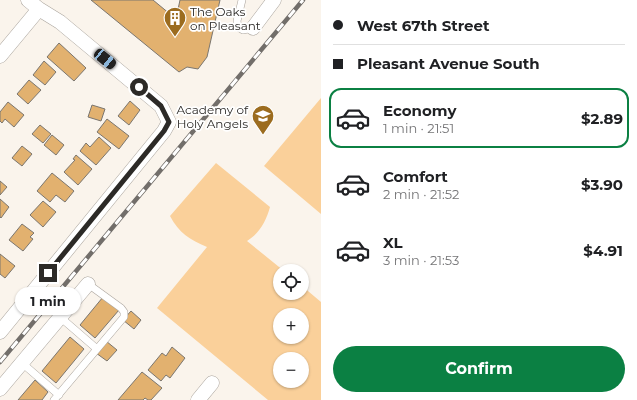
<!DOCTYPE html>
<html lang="en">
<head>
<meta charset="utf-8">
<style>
  body { margin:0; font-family:Montserrat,sans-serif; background:#f2f2f2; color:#202124; height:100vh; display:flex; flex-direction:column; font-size:15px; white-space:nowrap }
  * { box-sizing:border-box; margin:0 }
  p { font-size:13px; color:#757577 }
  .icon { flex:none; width:22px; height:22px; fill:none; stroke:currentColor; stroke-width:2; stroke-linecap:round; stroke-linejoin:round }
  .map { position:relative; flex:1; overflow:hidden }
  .drawer { display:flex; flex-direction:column; background:#fff; width:316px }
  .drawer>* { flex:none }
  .top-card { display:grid; align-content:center; height:88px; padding:0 12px; background:#fff }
  .buttons { position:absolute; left:273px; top:264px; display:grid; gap:8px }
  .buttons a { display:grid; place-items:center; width:36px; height:36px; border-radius:50%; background:#fff; box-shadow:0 1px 3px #0004; font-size:20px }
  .end { position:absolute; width:18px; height:18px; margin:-9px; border:5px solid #2c2a27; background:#fff; box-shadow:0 0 0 2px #fff }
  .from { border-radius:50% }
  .bubble { position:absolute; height:28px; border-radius:14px; background:#fff; box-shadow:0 1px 3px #0004; font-size:13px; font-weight:700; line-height:28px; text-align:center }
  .car { position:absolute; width:12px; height:24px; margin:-12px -6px; border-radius:5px; box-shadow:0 0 3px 1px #0007; background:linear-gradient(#222 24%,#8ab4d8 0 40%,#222 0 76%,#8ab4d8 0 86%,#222 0) }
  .top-card b { display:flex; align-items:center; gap:14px; height:38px; font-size:15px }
  .top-card b+b { border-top:1px solid #e0e0e0 }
  .top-card i { width:10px; height:10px; background:#202124 }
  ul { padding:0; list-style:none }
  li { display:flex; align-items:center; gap:12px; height:60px; margin:0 8px 6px; padding:0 4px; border:2px solid transparent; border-radius:12px }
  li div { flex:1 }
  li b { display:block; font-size:15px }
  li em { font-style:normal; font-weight:700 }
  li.active { border-color:#0b8043 }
  li>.icon { width:36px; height:36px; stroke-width:1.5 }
  .action { display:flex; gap:8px; margin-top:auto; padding:8px 12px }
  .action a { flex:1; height:46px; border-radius:24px; background:#0b8043; color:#fff; font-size:16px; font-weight:700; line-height:46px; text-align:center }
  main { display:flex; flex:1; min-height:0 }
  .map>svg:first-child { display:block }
  .green { fill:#fad09a; fill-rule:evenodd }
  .building { fill:#e2b16f; stroke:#7b766f }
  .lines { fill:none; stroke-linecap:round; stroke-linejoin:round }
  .service-casing { stroke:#aaa49d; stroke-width:8 }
  .minor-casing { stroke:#aaa49d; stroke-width:15 }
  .service { stroke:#fff; stroke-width:7 }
  .minor { stroke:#fff; stroke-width:14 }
  .rail-casing { stroke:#726e6a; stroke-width:4.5 }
  .rail { stroke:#fff; stroke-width:3; stroke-dasharray:9; stroke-linecap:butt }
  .route { stroke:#2c2a27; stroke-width:5 }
  .labels { text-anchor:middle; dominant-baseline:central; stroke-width:3.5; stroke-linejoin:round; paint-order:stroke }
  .poi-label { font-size:12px; fill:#2c2a27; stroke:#fff; text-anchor:start }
</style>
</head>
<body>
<main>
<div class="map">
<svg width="321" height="400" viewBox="0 0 321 400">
  <rect width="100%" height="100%" fill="#faf4ec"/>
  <path class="green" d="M321 98V214L264 166Z
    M216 163 270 207C266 221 260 233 247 241L284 271H280V293H302V286L321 302V400H268L157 308 207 247C190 240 179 233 170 216ZM280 315H302V337H280ZM280 359H302V381H280Z"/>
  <path class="building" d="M91 0H153L176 19 180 0H220L207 57 198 69 187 67 179 72Z
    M59 43 86 68 74 81 47 57Z
    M44 61 56 72 45 85 33 75Z
    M29 80 41 90 28 104 17 94Z
    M130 101 140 110 129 125 118 116Z
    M8 102 24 115 14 127 5 119 2 123 0 121V112Z
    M92 105 105 109 101 121 88 117Z
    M107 119 129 136 119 149 97 132Z
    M40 125 51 134 43 143 32 134Z
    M52 135 64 145 56 155 44 145Z
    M99 137 111 148 96 165 80 151 86 143 90 147Z
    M22 146 32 154 22 166 12 158Z
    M76 155 92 169 78 185 64 172 75 160 73 159Z
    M52 173 74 191 65 202 56 195 50 202 37 191Z
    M0 181 7 187 0 195Z
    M0 199 9 207 1 218 0 217Z
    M43 201 56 212 43 227 30 215Z
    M22 224 34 233 30 237 33 239 23 251 9 240Z
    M0 254 15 266 5 278 0 274Z
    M103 297 119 310 95 338 80 325Z
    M131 311 141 320 134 329 123 320Z
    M70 337 84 349 56 383 42 371Z
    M106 341 117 350 107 361 96 353Z
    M172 347 185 358 170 378 166 375 161 381 148 370 162 353 166 356Z
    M142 372 162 388 151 400H148L145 398 143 400H118Z
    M35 380 48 392 42 400H18Z"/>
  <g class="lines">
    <g class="service-casing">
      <path id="service" d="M242 0 237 21 238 27 243 30 253 28
        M60 317 97 349
        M22 363 59 395
        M54 400 124 317V312L121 308 88 284"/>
    </g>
    <g class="minor-casing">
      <path id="minor" d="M253 28 274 0
        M0 56 39 9
        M0 332 164 131 169 122 161 106 60 22 39 9 28 0
        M0 389 88 284
        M198 400 212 383"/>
    </g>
    <use href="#service" class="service"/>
    <use href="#minor" class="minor"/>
    <g class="rail-casing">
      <path id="rail" d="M0 362 303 0"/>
    </g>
    <use href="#rail" class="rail"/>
  </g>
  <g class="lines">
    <path class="route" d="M48 273 164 131 169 122 161 106 139 87"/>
  </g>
  <defs>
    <g id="building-pin" transform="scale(1.15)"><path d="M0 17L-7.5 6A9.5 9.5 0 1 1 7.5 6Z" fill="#9c6c1f" stroke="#fff"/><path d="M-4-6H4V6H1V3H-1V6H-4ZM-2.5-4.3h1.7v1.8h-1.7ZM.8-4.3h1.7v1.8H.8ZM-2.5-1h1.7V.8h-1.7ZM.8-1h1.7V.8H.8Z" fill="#fff"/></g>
    <g id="school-pin" transform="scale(1.15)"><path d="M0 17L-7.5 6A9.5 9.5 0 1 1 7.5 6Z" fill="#9c6c1f" stroke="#fff"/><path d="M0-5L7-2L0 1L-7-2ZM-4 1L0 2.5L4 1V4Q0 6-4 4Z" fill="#fff"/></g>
  </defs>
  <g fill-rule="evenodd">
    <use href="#building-pin" x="175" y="18"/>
    <use href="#school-pin" x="263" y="116"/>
  </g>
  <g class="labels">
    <g class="poi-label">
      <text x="190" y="11">The Oaks<tspan x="190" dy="14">on Pleasant</tspan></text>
      <text x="248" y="109" text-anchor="end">Academy of<tspan x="248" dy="14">Holy Angels</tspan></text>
    </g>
  </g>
</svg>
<div class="buttons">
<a><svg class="icon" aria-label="locate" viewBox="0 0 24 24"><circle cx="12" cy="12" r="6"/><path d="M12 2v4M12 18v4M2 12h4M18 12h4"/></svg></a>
<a>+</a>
<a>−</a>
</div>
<i class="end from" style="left:139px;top:87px"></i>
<i class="end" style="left:48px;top:273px"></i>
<div class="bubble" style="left:15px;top:287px;width:66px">1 min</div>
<i class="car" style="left:105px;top:59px;rotate:129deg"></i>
</div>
<section class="drawer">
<div class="top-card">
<b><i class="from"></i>West 67th Street</b>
<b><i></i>Pleasant Avenue South</b>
</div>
<ul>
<li class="active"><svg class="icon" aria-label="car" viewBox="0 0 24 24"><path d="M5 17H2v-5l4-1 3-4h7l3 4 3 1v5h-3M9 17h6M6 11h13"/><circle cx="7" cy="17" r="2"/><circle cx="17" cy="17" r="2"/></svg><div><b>Economy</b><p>1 min · 21:51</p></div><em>$2.89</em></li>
<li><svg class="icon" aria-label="car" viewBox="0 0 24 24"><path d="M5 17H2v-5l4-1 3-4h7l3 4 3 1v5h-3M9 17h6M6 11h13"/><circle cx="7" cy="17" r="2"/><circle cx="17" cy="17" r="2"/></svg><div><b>Comfort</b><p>2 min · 21:52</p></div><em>$3.90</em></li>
<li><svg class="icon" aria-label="car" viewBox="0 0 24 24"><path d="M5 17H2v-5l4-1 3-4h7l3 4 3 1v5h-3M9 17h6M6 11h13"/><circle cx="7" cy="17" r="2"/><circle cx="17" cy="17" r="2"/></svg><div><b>XL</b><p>3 min · 21:53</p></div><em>$4.91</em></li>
</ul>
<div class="action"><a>Confirm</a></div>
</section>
</main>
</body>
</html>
